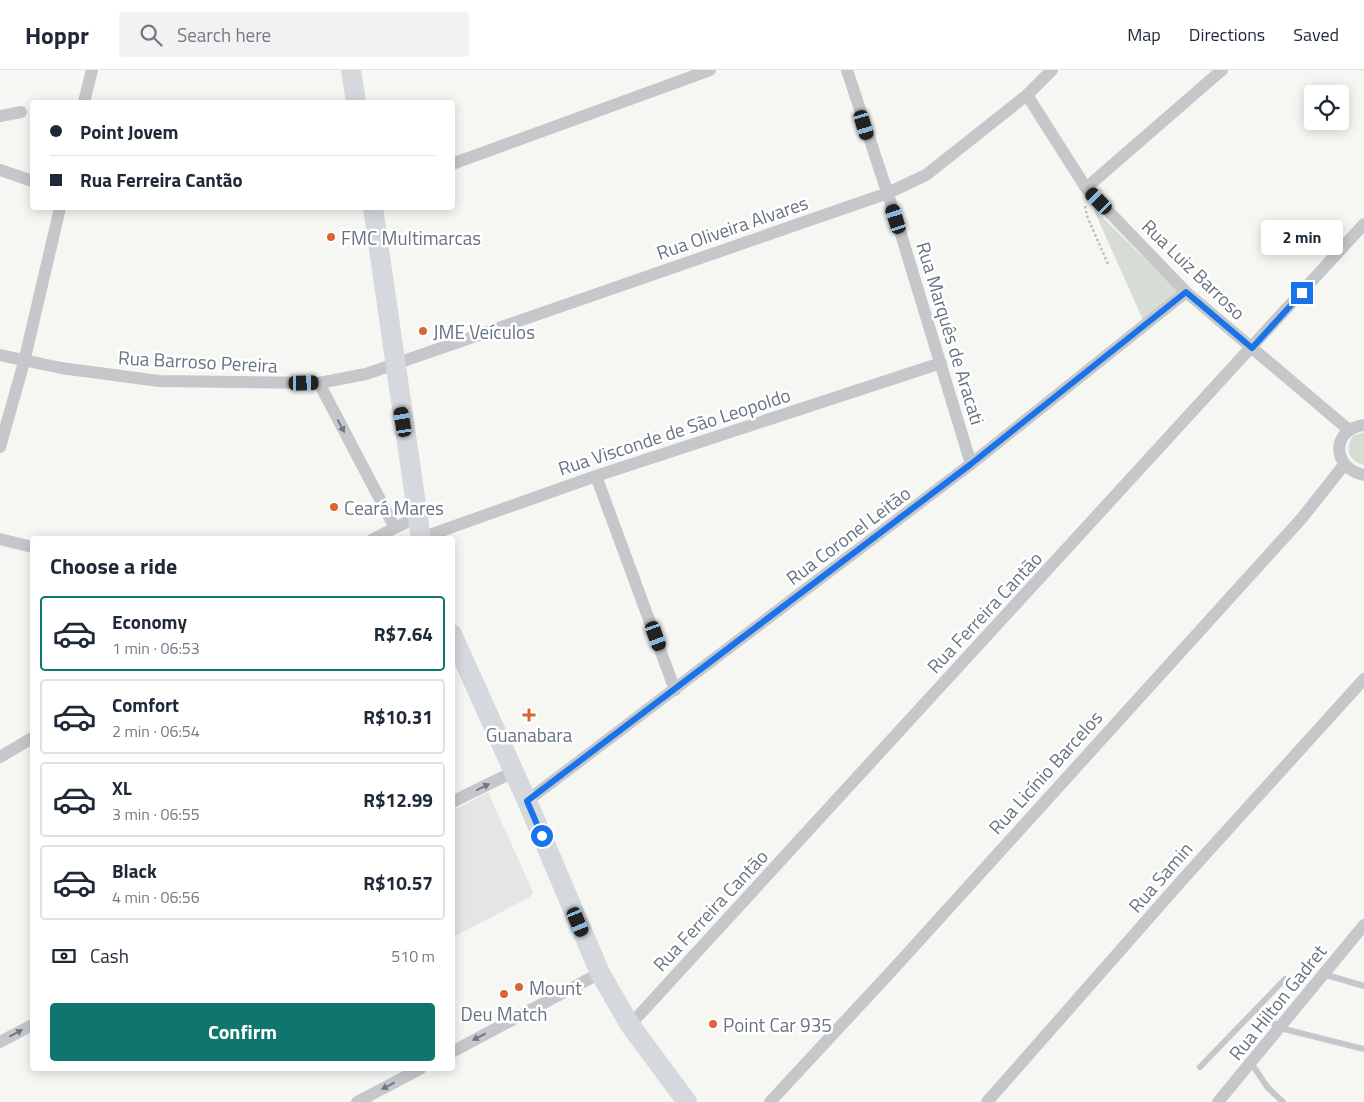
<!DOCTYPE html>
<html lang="en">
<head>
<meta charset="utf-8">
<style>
  body { margin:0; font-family:"Titillium Web",sans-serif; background:#f2f2f3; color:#1f2937; height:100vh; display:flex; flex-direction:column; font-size:19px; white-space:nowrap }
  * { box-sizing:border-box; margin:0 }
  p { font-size:16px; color:#747a83 }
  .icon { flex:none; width:28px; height:28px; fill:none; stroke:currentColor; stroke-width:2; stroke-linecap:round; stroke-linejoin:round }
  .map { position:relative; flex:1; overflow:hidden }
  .drawer { position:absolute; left:30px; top:466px; width:425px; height:535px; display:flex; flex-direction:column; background:#fff; border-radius:5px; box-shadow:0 2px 12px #0003 }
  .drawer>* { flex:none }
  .banner { position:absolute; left:30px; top:30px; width:425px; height:110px; border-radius:5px; box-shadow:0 2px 12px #0003; display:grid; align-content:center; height:110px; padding:0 20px; background:#fff }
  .fabs { position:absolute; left:1304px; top:15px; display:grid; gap:10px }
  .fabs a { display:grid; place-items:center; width:45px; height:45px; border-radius:5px; background:#fff; box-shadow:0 2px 12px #0003; font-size:25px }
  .end { position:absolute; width:22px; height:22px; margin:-11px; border:6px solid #1a73e8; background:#fff; box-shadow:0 0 0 2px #fff }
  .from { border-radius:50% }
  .bubble { position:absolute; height:35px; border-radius:5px; background:#fff; box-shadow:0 2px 12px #0003; font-size:16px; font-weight:700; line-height:35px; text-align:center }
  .car { position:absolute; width:15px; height:30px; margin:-15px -8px; border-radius:6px; box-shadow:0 0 4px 1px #0007; background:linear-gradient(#222 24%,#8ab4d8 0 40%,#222 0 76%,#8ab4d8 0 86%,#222 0) }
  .banner b { display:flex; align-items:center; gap:18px; height:48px; font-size:19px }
  .banner b+b { border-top:1px solid #e0e1e3 }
  .banner i { width:12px; height:12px; background:#1f2937 }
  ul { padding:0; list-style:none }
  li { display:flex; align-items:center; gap:15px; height:75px; margin:0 10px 8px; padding:0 10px; border:2px solid #e0e1e3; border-radius:5px }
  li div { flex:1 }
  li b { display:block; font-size:19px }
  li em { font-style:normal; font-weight:700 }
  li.selected { border-color:#0f766e }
  li>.icon { width:45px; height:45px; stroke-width:1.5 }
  h2 { padding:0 20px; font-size:22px; line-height:60px }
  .pay { display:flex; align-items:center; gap:12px; height:55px; padding:0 20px; font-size:19px }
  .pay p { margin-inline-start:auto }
  .primary-button { display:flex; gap:10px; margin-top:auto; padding:10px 20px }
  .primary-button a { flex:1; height:58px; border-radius:5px; background:#0f766e; color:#fff; font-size:20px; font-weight:700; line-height:58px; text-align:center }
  header { display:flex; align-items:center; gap:30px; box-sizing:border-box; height:70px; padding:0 25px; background:#fff; border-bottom:1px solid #e0e1e3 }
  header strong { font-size:24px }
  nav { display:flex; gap:28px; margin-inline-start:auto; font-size:18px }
  .search { width:350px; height:45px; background:#f2f2f3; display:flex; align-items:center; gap:12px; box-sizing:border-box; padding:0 18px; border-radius:5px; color:#747a83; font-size:19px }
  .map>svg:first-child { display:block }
  .built { fill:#e4e5e4 }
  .green { fill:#d7ddd4 }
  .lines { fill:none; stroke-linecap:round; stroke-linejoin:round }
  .path { stroke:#bcbec0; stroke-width:2.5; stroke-dasharray:2.5 2.5; stroke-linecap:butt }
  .service { stroke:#c5c7cb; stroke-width:6 }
  .minor { stroke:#c5c7cb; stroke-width:12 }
  .primary { stroke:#d5d8dc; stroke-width:20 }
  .oneway { fill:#6c7886 }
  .route { stroke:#1a73e8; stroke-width:6 }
  .poi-dot { fill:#d96531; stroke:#fff; stroke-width:2 }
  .labels { text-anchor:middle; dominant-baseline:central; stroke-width:5; stroke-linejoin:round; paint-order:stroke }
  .street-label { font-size:19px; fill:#677482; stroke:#fff }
  .poi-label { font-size:19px; fill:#677482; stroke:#fff; text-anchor:start }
</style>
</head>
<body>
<header>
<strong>Hoppr</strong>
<div class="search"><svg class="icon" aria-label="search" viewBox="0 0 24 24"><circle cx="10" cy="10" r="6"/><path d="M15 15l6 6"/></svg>Search here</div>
<nav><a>Map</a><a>Directions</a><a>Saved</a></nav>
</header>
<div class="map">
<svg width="1364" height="1032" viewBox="0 0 1364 1032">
  <rect width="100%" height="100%" fill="#f6f6f3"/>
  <path class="built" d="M488 722 533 822 530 827 453 867V741Z"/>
  <path class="green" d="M1093 138 1180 223 1144 252Z
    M1364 362V395C1349 392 1344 378 1353 366Z"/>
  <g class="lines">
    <path class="path" d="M1085 136 1087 146 1108 194"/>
    <path class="service" d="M1323 904 1364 916
      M1256 939 1280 958 1364 979
      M1251 993 1268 1018 1283 1032
      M1200 997 1285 909"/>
    <path class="minor" d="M847 0 900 161 971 394
      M1027 25 1086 118 1186 222 1349 360
      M84 32 92 0
      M0 46 21 42
      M452 94 710 0
      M0 100 32 111
      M1086 118 1222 0
      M0 285 61 298 159 311 319 313 366 304 888 123 926 105 1027 25 1052 0
      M319 313 395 458
      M1364 355C1330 360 1332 398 1364 405
      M0 377 24 292 60 138
      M596 406 675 620
      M421 468 596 406 941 293
      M0 469 32 477
      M373 469 417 447
      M0 687 32 668
      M527 731 971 394 1186 222
      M452 732 513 702
      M630 955 1364 154
      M0 972 32 955
      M452 982 600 903
      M357 1032 420 999
      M770 1032 898 894 1302 448 1344 395
      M987 1032 1183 809 1364 609
      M1218 1032 1364 855"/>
    <path class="primary" d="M351 0 356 32
      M373 138 421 469
      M452 564 527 731 600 903 630 955 687 1032"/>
  </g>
  <defs><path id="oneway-solid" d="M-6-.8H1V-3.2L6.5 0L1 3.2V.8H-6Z" transform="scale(1.25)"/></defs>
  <g class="oneway">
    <use href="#oneway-solid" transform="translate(341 356) rotate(62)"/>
    <use href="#oneway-solid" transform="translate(483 717) rotate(-26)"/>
    <use href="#oneway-solid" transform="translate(16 963) rotate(-28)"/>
    <use href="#oneway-solid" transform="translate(479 967) rotate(152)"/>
    <use href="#oneway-solid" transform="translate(388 1016) rotate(152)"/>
  </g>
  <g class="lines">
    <path class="route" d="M542 766 527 731 971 394 1186 222 1252 278 1302 223"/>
  </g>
  <g class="poi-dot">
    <circle cx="331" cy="167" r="5"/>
    <circle cx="423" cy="261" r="5"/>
    <circle cx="334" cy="437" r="5"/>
    <path d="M526.5 637.5h5v5h5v5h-5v5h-5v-5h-5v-5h5z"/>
    <circle cx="519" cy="917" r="5"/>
    <circle cx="504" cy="924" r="5"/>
    <circle cx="713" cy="954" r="5"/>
  </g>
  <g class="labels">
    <g class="street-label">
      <text transform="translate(732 157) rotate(-19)">Rua Oliveira Alvares</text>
      <text transform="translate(1194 199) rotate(44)">Rua Luiz Barroso</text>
      <text transform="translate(951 263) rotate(73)">Rua Marquês de Aracati</text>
      <text transform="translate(198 291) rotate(3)">Rua Barroso Pereira</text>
      <text transform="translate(674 361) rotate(-18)">Rua Visconde de São Leopoldo</text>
      <text transform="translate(848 465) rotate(-37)">Rua Coronel Leitão</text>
      <text transform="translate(984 542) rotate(-47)">Rua Ferreira Cantão</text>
      <text transform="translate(1045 702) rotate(-48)">Rua Licínio Barcelos</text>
      <text transform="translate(1160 807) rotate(-49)">Rua Samin</text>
      <text transform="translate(710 840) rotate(-47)">Rua Ferreira Cantão</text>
      <text transform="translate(1277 932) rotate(-51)">Rua Hilton Gadret</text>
    </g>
    <g class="poi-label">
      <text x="341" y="167">FMC Multimarcas</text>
      <text x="433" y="261">JME Veículos</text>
      <text x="344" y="437">Ceará Mares</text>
      <text x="529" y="664" text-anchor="middle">Guanabara</text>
      <text x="529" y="917">Mount</text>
      <text x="504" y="943" text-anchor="middle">Deu Match</text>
      <text x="723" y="954">Point Car 935</text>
    </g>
  </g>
</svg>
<div class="fabs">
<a><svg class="icon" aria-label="locate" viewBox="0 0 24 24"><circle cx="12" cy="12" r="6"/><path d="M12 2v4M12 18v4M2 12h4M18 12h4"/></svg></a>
</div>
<i class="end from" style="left:542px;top:766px"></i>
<i class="end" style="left:1302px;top:223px"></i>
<div class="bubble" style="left:1261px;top:150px;width:82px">2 min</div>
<i class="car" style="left:864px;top:55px;rotate:163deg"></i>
<i class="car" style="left:1099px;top:131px;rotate:316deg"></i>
<i class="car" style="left:896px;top:149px;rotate:342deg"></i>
<i class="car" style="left:304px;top:313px;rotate:89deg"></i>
<i class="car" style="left:403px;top:352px;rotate:351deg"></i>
<i class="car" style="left:656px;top:566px;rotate:160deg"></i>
<i class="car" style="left:578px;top:852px;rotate:157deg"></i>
<div class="banner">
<b><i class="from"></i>Point Jovem</b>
<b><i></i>Rua Ferreira Cantão</b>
</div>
<section class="drawer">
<h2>Choose a ride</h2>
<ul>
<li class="selected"><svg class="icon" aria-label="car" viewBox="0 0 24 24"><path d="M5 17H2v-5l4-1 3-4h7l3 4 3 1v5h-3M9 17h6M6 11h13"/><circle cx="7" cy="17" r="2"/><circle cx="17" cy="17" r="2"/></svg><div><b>Economy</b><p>1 min · 06:53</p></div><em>R$7.64</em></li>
<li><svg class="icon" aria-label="car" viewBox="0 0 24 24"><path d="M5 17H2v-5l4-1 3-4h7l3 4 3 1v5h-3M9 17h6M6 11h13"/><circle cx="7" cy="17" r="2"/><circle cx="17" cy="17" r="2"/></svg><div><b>Comfort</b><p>2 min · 06:54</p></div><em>R$10.31</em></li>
<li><svg class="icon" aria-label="car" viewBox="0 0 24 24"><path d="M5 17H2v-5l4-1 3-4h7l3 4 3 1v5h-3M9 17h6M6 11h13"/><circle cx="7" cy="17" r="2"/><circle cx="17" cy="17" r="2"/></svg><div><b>XL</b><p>3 min · 06:55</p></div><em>R$12.99</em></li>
<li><svg class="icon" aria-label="car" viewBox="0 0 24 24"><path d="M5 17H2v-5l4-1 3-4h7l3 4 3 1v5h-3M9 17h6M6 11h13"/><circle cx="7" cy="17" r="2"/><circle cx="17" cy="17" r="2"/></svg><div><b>Black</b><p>4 min · 06:56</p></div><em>R$10.57</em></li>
</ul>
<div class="pay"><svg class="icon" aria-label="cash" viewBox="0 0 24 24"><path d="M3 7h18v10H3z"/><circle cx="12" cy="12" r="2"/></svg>Cash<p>510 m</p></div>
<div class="primary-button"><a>Confirm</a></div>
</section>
</div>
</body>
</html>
